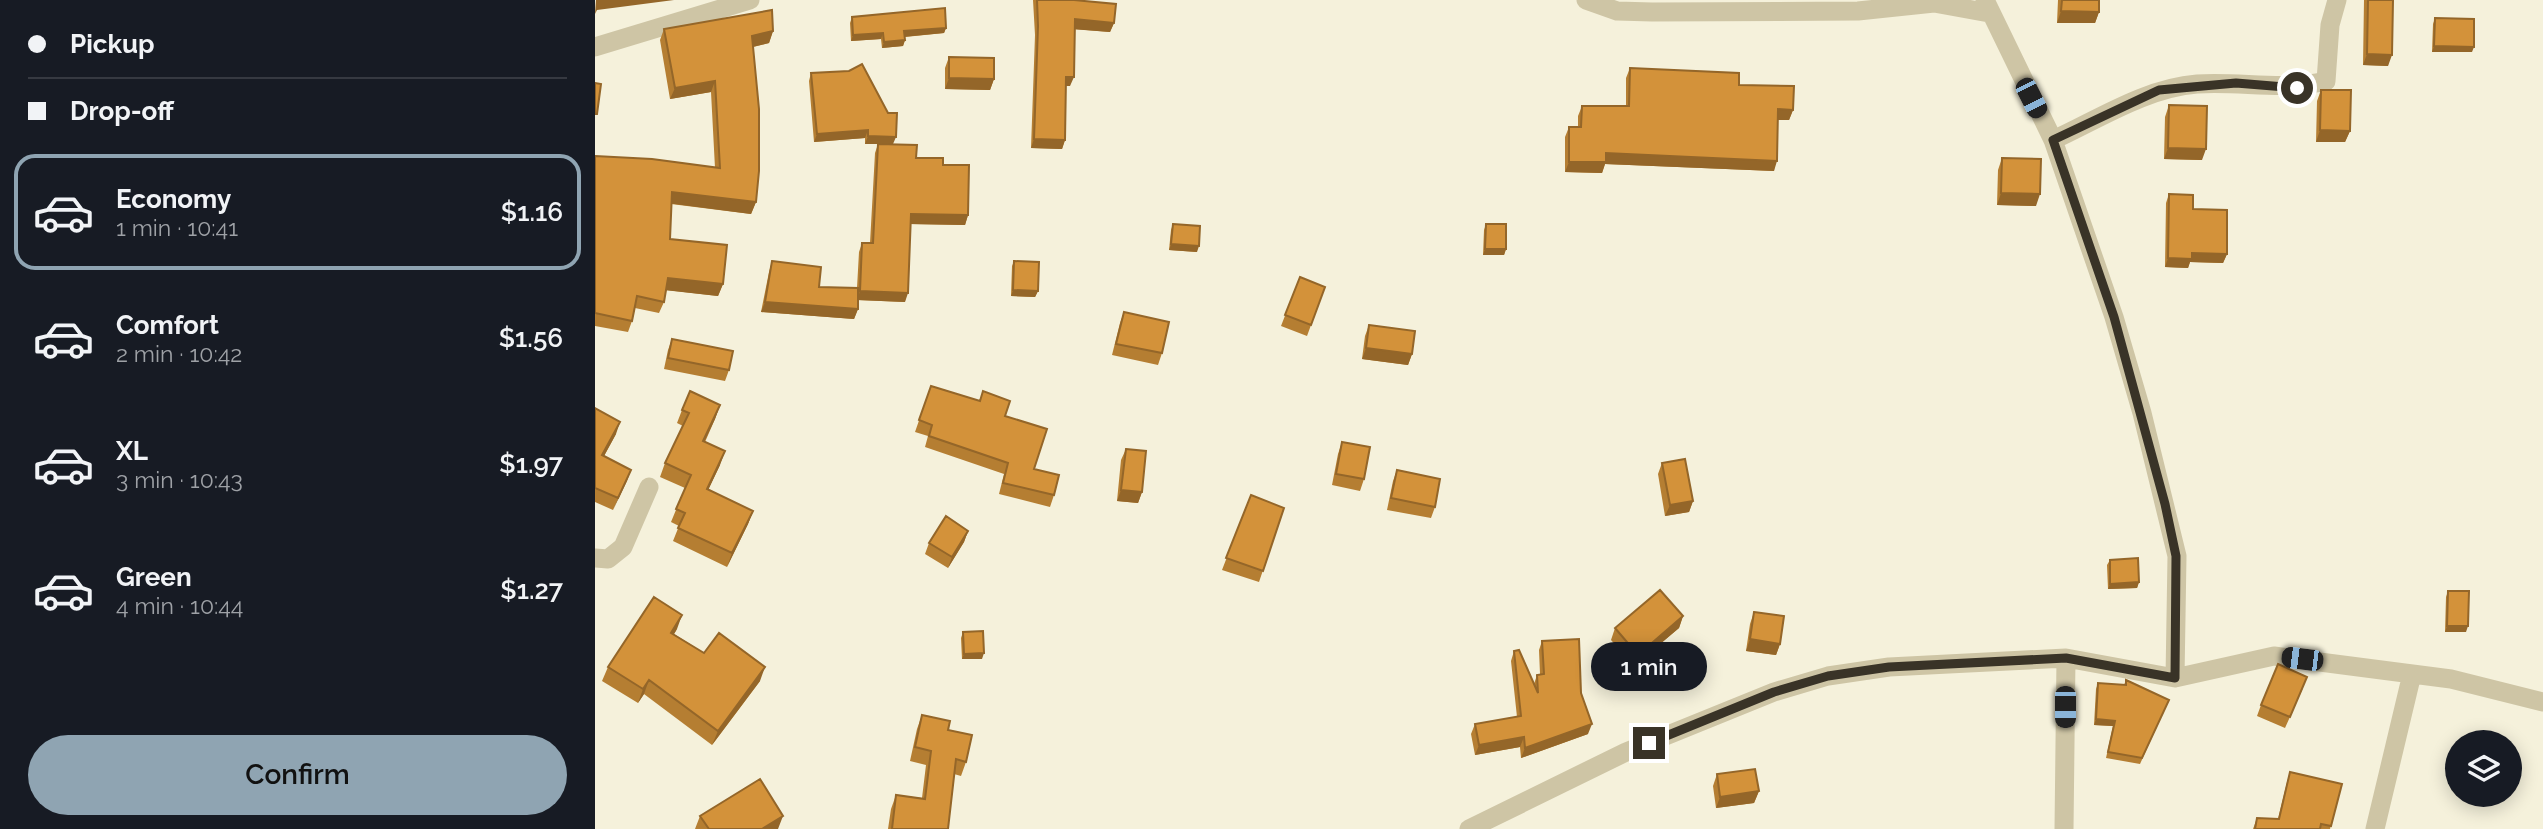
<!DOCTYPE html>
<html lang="en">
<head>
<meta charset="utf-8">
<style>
  body { margin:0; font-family:Raleway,sans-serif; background:#20242c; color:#f1f3f6; height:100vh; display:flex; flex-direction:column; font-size:26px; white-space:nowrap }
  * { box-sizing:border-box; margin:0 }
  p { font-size:23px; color:#9ea1a6 }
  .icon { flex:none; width:38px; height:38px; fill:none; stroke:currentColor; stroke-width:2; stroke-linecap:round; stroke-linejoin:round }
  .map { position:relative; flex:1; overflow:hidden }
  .details { display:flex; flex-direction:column; background:#171b24; width:595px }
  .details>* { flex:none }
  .banner { display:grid; align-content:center; height:154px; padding:0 28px; background:#171b24 }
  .controls { position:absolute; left:1850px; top:730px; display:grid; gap:14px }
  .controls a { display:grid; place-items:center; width:77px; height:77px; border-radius:50%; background:#171b24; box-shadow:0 4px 18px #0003; font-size:35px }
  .end { position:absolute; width:32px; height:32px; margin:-16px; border:9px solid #393327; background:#fff; box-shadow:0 0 0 4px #fff }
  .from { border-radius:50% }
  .bubble { position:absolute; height:49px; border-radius:24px; background:#171b24; box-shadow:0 4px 18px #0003; font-size:23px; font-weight:600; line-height:49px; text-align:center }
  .car { position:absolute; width:21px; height:42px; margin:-21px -10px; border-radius:9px; box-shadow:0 0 5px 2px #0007; background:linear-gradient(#222 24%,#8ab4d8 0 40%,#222 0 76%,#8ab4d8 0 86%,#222 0) }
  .banner b { display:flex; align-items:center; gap:24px; height:66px; font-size:26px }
  .banner b+b { border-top:2px solid #363941 }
  .banner i { width:18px; height:18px; background:#f1f3f6 }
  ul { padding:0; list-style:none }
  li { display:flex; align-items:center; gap:21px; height:116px; margin:0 14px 10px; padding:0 14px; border:4px solid transparent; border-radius:21px }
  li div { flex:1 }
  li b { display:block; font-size:26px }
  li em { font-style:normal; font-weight:600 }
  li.selected { border-color:#8fa4b2 }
  li>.icon { width:63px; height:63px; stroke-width:1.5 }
  .button { display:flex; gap:14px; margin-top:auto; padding:14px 28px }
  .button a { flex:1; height:80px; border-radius:42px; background:#8fa4b2; color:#111; font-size:28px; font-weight:600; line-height:80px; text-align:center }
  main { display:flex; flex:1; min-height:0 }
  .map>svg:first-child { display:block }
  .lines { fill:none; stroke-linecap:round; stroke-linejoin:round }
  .minor { stroke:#cec5a5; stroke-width:19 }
  .wall { fill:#b57e32 }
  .shaded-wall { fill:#946629 }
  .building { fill:#d3923a; stroke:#946629; stroke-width:2 }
  .route { stroke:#393327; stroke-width:9 }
</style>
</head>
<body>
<main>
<section class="details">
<div class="banner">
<b><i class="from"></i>Pickup</b>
<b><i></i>Drop-off</b>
</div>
<ul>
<li class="selected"><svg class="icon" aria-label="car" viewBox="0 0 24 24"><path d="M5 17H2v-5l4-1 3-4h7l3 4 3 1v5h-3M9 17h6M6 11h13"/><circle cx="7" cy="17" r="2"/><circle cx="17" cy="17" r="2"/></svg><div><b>Economy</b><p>1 min · 10:41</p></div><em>$1.16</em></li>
<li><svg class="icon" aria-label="car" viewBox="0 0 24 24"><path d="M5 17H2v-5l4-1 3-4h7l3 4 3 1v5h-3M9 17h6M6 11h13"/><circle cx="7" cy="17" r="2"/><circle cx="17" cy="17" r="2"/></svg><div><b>Comfort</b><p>2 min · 10:42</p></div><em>$1.56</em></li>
<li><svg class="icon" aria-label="car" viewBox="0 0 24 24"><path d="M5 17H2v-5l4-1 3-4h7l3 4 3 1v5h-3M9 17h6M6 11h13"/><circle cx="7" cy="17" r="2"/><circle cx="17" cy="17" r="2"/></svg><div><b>XL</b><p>3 min · 10:43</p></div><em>$1.97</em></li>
<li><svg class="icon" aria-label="car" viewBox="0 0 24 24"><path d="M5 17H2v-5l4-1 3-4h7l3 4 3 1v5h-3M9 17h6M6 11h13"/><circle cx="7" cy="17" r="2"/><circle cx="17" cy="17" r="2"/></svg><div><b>Green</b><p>4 min · 10:44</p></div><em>$1.27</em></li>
</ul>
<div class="button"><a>Confirm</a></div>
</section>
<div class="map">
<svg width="1948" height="829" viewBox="0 0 1948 829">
  <rect width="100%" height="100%" fill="#f5f1db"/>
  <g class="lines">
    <path class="minor" d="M991 0 1022 11 1057 12 1263 11 1339 3 1394 13
      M1390 0 1458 140 1519 317 1547 413 1582 556 1580 678
      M0 47 155 0
      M1458 140C1504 119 1551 88 1602 84 1646 81 1688 91 1731 81L1735 25 1742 0
      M0 558 13 559 28 547 54 487
      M874 829 1031 752 1179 692 1233 676 1294 667 1471 658 1580 678 1679 656 1856 679 1948 702
      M1469 829 1471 658
      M1780 829 1817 674"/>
  </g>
  <path class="wall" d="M438 0H479L519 23 515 32 479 29 475 86H471L470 140 467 149 436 148 440 35Z
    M1463 0H1504V12L1500 23H1462Z
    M1769 0H1798L1793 66 1768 65Z
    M257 17 351 28 349 33 310 37V40L308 46 287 48 286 39 256 41 255 23Z
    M1840 18 1877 52H1837L1838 24Z
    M69 29 178 31 174 43 158 47 161 202 156 214 76 204 75 239 128 284 123 296 71 290 69 302 64 313 40 308 37 321 33 332 0 326V156L120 168 116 92 75 99 65 40Z
    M354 57 399 79 395 90 350 89V68Z
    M1035 68 1144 85 1198 110 1194 120H1183L1179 171 1010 164 1007 173 970 172V137L974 127H983V116L987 106H1031V78Z
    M216 73 298 144 321 158 348 165 373 215 370 225 316 224 310 302 263 300V309L259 319 166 312 174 272 177 261 224 287 262 288 264 252 267 243H275L280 153 283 144H270V138L219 142 214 81Z
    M1726 90 1755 131 1750 142H1721L1722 101Z
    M1574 105 1607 160 1569 159 1570 117Z
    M1407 158 1441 206 1402 205 1403 170Z
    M1574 194 1598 209 1632 254 1628 263 1595 262 1593 268 1570 267 1571 203Z
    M578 224 602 252 574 250 576 230Z
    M891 224 911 249 909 255H888L889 230Z
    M419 261 443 291 440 297 416 296 417 266Z
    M705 277 730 287 712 336 686 326Z
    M529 312 567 353 563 365 517 355 525 323Z
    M774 325 817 354 813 365 767 359 770 336Z
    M77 339 134 370 130 381 69 369 73 350Z
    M336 386 410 416 439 469 459 495 455 507 404 494 409 474 330 447 333 436 320 432Z
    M125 405 120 419 110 442 125 465 113 490 158 511 153 524 132 567 78 541 84 526 76 522 90 488 65 477 70 463 88 426 82 423 87 410Z
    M0 408 21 434 9 456 36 470 18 510 0 502Z
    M747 442 769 479 765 491 737 485 743 454Z
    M531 449 547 492 543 503 522 501 526 460Z
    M1067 463 1098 501 1094 512 1070 516 1063 474Z
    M802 470 840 507 836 518 792 510 798 481Z
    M656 495 689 508 664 582 627 570Z
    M373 531 369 542 353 568 330 554 334 543Z
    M1515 560 1544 582 1542 588 1513 589 1512 565Z
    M1853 591 1871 632H1850L1851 597Z
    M1159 612 1185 644 1181 655 1151 651 1155 624Z
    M1088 616 1084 628 1039 666 1016 640 1020 628Z
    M82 629 79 634 109 653 165 681 117 745 49 694 43 703 7 681 13 667Z
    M368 632 387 659H367L366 638Z
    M947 641 986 693 993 734 926 758 925 747 880 755 876 734 880 724 922 717 916 661 919 651 939 684 942 675 945 674 944 650Z
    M1531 680 1574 700 1545 764 1511 758 1518 726 1499 725 1501 689 1503 683 1529 685Z
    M1708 688 1690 728 1662 716 1666 705Z
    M327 715 353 730 371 762 366 776 359 774 353 829H293L296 809 301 795 327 798 331 765 315 761 322 729Z
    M1695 772 1747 784 1735 829H1658L1662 818 1683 819 1692 782Z
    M1122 774 1164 791 1159 803 1121 808 1118 786Z
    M105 816 183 829H100Z"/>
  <path class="shaded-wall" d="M1 0H79L2 10 0 14Z
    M1466 11 1504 12 1500 23H1462Z
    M480 19 519 23 515 32 476 29Z
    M351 28 349 33 307 37 309 31Z
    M178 31 174 43 153 48 157 36Z
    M288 33 286 39 256 41 258 35Z
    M310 40 308 46 287 48 289 42Z
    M1839 46 1879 47 1877 52H1837Z
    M1772 54 1797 55 1793 66 1768 65Z
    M471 77H479L475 86H468Z
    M354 78 399 79 395 90 350 89Z
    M120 81 116 92 75 99 80 88Z
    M1183 109 1198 110 1194 120H1179Z
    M273 130 270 138 219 142 222 134Z
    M1725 130 1755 131 1750 142H1721Z
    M273 136 301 137 298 144H270Z
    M439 139 470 140 467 149 436 148Z
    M1573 148 1611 149 1607 160 1569 159Z
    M1011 153 1182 161 1179 171 1010 164 1007 173 970 172 974 162Z
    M77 192 161 202 156 214 72 203Z
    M1406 193 1445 194 1441 206 1402 205Z
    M316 214 373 215 370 225 313 224Z
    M576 244 604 246 602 252 574 250Z
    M890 249H911L909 255H888Z
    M1597 253 1632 254 1628 263 1595 262 1593 268 1570 267 1573 258Z
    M73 278 128 284 123 296 69 290Z
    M418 290 443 291 440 297 416 296Z
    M265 291 313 293 310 302 262 300Z
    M170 302 263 309 259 319 166 312Z
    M771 348 817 354 813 365 767 359Z
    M125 405 120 419 103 455 108 441Z
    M25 422 21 434 3 467 7 455Z
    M130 451 125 465 107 503 112 489Z
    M36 470 32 481 18 510 23 498Z
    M526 490 547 492 543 503 522 501Z
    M1098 501 1094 512 1070 516 1075 505Z
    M158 511 153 524 132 567 137 553Z
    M373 531 369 542 353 568 357 557Z
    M1544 582 1542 588 1513 589 1515 584Z
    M87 615 82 629 71 647 76 633Z
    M1088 616 1084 628 1039 666 1043 655Z
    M1852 626H1873L1871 632H1850Z
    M1155 639 1185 644 1181 655 1151 651Z
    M389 653 387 659H367L369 654Z
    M170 667 165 681 117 745 123 731Z
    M54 680 49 694 43 703 48 689Z
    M1501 719 1520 721 1518 726 1499 725Z
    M997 724 993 734 926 758 930 748Z
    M929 737 925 747 880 755 884 745Z
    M1164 791 1159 803 1121 808 1125 797Z
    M188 816 183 829H167Z"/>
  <path class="building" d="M442 0H479L521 4 519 23 480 19 479 77H471L470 140 439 139 443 26Z
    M1467 0H1504V12L1466 11Z
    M1773 0H1798L1797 55 1772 54Z
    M350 8 351 28 309 31 310 40 289 42 288 33 258 35 257 17Z
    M177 10 178 31 157 36 164 109V171L161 202 77 192 75 239 132 245 128 284 73 278 69 302 42 296 37 321 0 313V156L57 159 125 168 120 81 80 88 69 29Z
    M1840 18 1879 19V47L1839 46Z
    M354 57 399 58V79L354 78Z
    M267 64 293 113H302L301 137 273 136V130L222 134 216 73 254 71Z
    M1035 68 1144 73V85L1199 86 1198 110 1183 109 1182 161 1011 153V162H974V127H986L987 106H1034Z
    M0 83 6 84 2 114H0Z
    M1726 90H1756L1755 131 1725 130Z
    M1574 105 1612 106 1611 149 1573 148Z
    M283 144 322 145 321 158H348V165H374L373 215 316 214 313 293 265 291 267 243H278Z
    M1407 158 1446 159 1445 194 1406 193Z
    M1574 194 1598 195V209L1632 210V254L1597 253V259L1573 258Z
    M578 224 605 226 604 246 576 244Z
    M891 224H911V249H890Z
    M177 261 226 267 224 287 263 288V309L170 302Z
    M419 261 444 262 443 291 418 290Z
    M705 277 730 287 716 325 690 315Z
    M529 312 574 322 567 353 521 344Z
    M774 325 820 331 817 354 771 348Z
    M77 339 138 351 134 370 73 358Z
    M336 386 385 401 388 391 415 401 410 416 452 429 439 469 464 475 459 495 408 483 413 463 334 436 337 425 324 420Z
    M95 391 125 405 108 441 130 451 112 489 158 511 137 553 83 528 90 513 81 509 96 475 70 463 94 413 87 410Z
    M0 408 25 422 7 455 36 470 23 498 0 488Z
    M747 442 775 447 769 479 741 474Z
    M531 449 551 451 547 492 526 490Z
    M1090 459 1098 501 1075 505 1067 463Z
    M802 470 845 479 840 507 796 498Z
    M656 495 689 508 668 571 631 558Z
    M351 516 373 531 357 557 334 543Z
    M1543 558 1544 582 1515 584V560Z
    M1065 590 1088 616 1043 655 1020 628Z
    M1853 591H1874L1873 626H1852Z
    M59 597 87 615 76 633 109 653 124 633 170 667 123 731 54 680 48 689 13 667Z
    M1159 612 1189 616 1185 644 1155 639Z
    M388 631 389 653 369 654 368 632Z
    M984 639 986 693 997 724 930 748 929 737 884 745 880 724 926 716 919 651 924 650 943 693 942 675 949 674 947 641Z
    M1683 664 1712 677 1695 717 1666 705Z
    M1531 680 1574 700 1547 758 1513 752 1520 721 1501 719 1503 683 1531 685Z
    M327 715 355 721 353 730 377 735 371 762 361 759 353 829H297L301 795 330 799 336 751 320 747Z
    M1160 769 1164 791 1125 797 1122 774Z
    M1695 772 1747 784 1736 826 1726 824 1725 829H1660L1662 818 1684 819Z
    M165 779 188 816 167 829H114L105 816Z"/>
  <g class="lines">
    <path class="route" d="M1054 743 1179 692 1233 676 1294 667 1471 658 1580 678 1581 556 1570 504 1519 317 1458 140 1564 90 1641 83 1702 88"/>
  </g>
</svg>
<div class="controls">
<a><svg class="icon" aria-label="layers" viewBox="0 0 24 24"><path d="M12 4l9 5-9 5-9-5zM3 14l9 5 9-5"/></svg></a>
</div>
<i class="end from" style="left:1702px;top:88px"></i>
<i class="end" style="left:1054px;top:743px"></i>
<div class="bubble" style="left:996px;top:642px;width:116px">1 min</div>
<i class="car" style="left:1436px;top:98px;rotate:153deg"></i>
<i class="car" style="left:1707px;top:659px;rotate:277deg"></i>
<i class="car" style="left:1470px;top:707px;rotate:180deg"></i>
</div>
</main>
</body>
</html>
